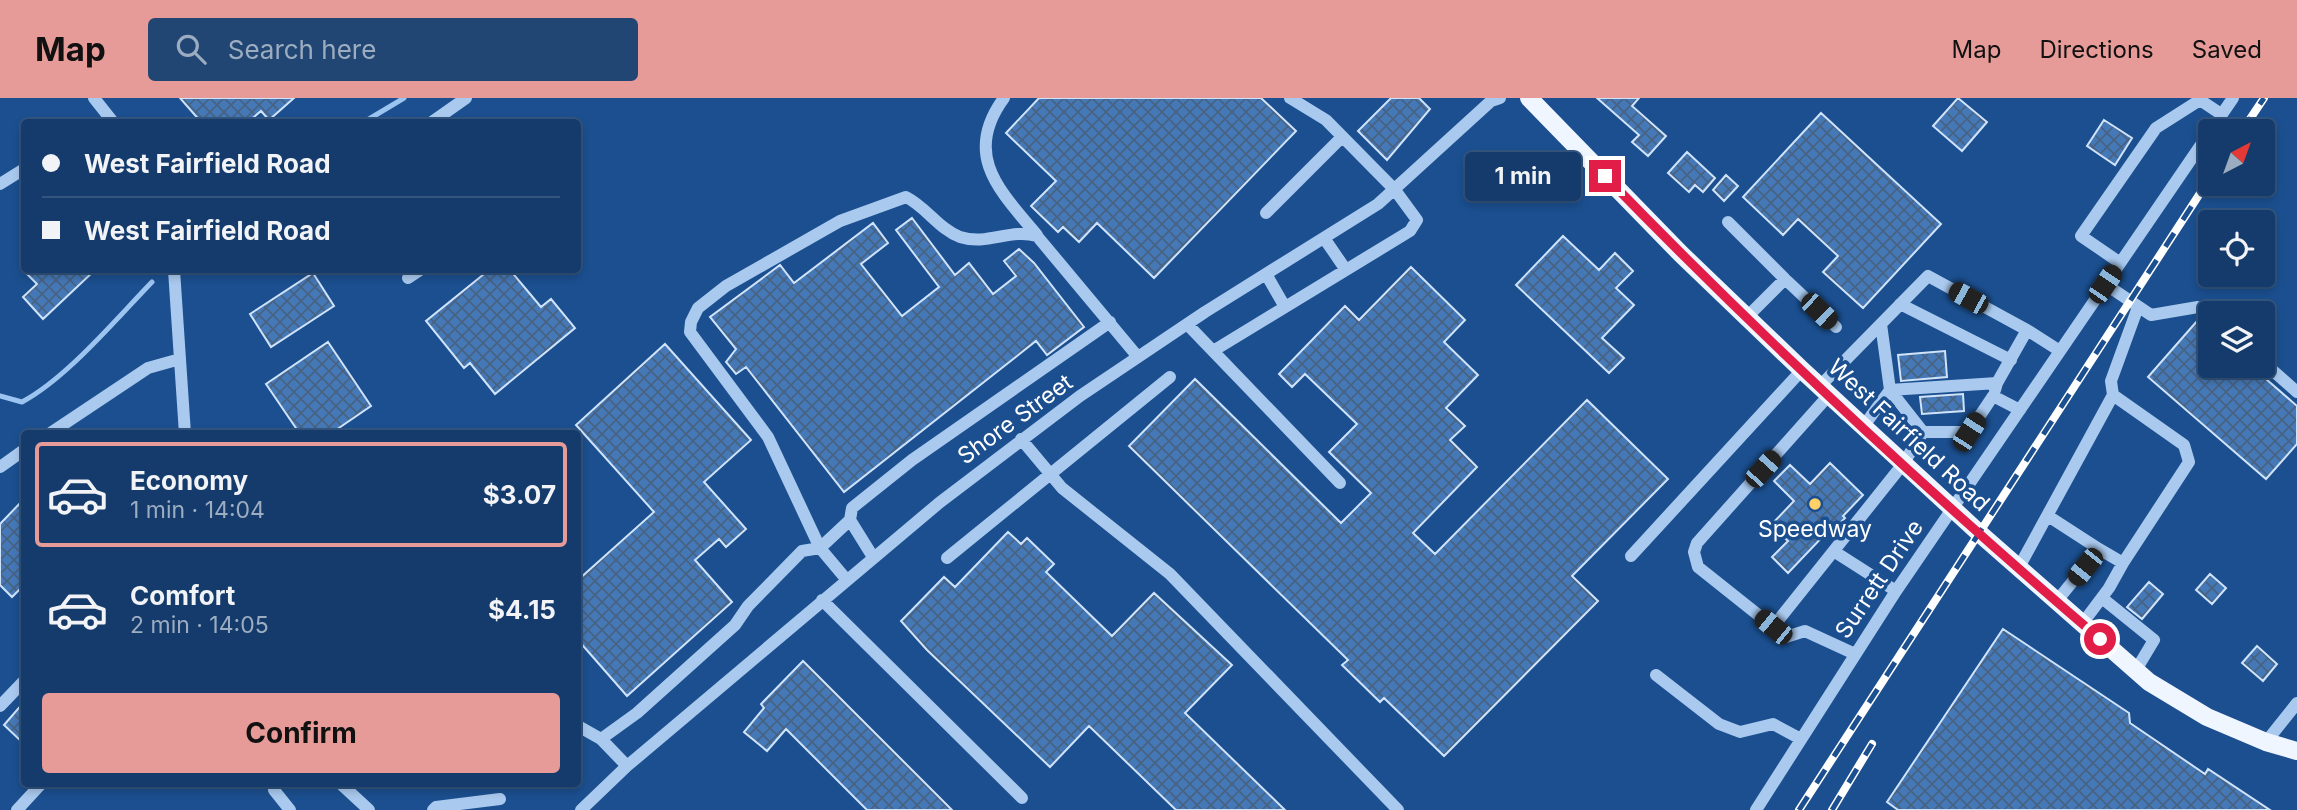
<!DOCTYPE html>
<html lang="en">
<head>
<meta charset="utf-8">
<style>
  body { margin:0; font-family:Inter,sans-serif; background:#214673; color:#f1f3f6; height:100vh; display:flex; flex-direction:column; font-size:26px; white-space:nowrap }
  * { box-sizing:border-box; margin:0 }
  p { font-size:23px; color:#9dadc1 }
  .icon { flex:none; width:38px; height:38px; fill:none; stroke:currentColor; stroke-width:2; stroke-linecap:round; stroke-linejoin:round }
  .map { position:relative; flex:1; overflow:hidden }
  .side { position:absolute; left:21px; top:332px; width:560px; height:357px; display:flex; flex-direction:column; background:#143b6b; border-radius:7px; box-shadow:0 4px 10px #0003,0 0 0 2px #33557e }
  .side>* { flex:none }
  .guide { position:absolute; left:21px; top:21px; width:560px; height:154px; border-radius:7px; box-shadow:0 4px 10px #0003,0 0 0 2px #33557e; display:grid; align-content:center; height:154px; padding:0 21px; background:#143b6b }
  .needle { width:46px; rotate:41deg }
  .fabs { position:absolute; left:2198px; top:21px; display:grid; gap:14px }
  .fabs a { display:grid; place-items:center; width:77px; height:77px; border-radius:7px; background:#143b6b; box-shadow:0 4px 10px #0003,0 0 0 2px #33557e; font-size:35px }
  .end { position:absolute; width:32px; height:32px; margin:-16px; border:9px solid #e11d48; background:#fff; box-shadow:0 0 0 4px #fff }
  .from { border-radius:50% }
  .bubble { position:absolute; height:49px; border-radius:7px; background:#143b6b; box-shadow:0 4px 10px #0003,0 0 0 2px #33557e; font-size:23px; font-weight:700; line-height:49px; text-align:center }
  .car { position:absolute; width:21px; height:42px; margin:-21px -10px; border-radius:9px; box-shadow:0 0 5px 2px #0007; background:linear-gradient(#222 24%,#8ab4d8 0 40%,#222 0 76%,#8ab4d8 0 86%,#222 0) }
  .guide b { display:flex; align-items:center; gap:24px; height:66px; font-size:26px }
  .guide b+b { border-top:2px solid #33557e }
  .guide i { width:18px; height:18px; background:#f1f3f6 }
  ul { padding:12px 0 0; list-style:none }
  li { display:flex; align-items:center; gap:21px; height:105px; margin:0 14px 10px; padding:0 7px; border:4px solid transparent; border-radius:7px }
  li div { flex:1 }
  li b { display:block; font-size:26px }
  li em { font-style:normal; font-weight:700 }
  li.on { border-color:#e69b98 }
  li>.icon { width:63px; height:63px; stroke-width:1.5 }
  .cta { display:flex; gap:14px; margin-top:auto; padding:14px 21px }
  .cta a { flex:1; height:80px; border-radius:7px; background:#e69b98; color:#111; font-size:28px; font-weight:700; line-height:80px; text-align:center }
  header { display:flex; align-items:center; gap:42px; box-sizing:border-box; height:98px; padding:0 35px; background:#e69b98; color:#111 }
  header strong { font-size:33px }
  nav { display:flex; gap:38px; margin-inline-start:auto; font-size:24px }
  .search { width:490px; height:63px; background:#214673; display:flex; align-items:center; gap:18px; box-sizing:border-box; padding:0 24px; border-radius:7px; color:#9dadc1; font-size:26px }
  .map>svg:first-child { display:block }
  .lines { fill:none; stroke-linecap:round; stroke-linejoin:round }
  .stream { stroke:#9cc4f0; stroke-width:5 }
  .building { fill:url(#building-cross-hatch); stroke:#cfe3fa; stroke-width:2 }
  .minor { stroke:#a9c9ee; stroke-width:12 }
  .major { stroke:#f0f6ff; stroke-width:18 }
  .rail-casing { stroke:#fff; stroke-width:8 }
  .rail { stroke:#1b4f8f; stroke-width:5; stroke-dasharray:16; stroke-linecap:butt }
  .route { stroke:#e11d48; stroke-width:9 }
  .poi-dot { fill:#ffd166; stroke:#1b4f8f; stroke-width:2.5 }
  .labels { text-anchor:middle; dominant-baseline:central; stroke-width:7; stroke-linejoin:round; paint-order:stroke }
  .street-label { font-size:23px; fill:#fff; stroke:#1b4f8f }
  .poi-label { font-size:23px; fill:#fff; stroke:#1b4f8f }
</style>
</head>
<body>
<header>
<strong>Map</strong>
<div class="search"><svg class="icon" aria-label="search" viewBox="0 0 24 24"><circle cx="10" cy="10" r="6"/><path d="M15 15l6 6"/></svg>Search here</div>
<nav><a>Map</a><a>Directions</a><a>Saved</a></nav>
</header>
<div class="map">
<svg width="2297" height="712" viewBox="0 0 2297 712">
  <defs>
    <pattern id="building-cross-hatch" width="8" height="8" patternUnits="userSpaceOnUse" patternTransform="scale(1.75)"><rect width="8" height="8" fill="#4478b7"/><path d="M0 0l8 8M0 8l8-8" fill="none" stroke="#486282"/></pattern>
  </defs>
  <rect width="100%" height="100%" fill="#1b4f8f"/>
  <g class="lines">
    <path class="stream" d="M364 24 404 0
      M0 298 22 304C67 280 116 221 152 184"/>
  </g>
  <path class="building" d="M180 0H294L269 22 261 13 248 24H201Z
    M1039 0H1261L1296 33 1154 180 1097 125 1079 144 1063 129 1058 134 1031 108 1056 83 1006 35Z
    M1391 0H1419L1430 11 1387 62 1358 33Z
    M1597 0H1639L1632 8 1666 38 1648 58 1632 44 1639 37Z
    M1958 0 1987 24 1962 53 1933 28Z
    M1821 15 1941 126 1863 210 1823 174 1838 158 1798 121 1783 137 1743 99Z
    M2104 22 2132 40 2115 67 2087 48Z
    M1687 54 1715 80 1703 94 1695 87 1689 94 1668 75Z
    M1726 77 1738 88 1724 103 1713 92Z
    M912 120 955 177 969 165 993 196 1016 178 1004 163 1019 151 1034 165 1084 229 1047 257 1036 243 844 394 746 269 736 276 726 264 736 251 710 219 780 167 794 185 873 125 888 145 861 166 902 218 939 189 896 132Z
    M1563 138 1599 172 1615 155 1633 173 1616 190 1634 207 1602 240 1624 260 1609 275 1516 187Z
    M1411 169 1465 222 1444 244 1478 277 1446 310 1465 328 1450 342 1477 369 1413 435 1435 456 1587 302 1668 381 1572 478 1598 503 1444 658 1384 600 1380 604 1342 567 1348 562 1129 348 1195 281 1341 425 1371 395 1329 354 1357 326 1305 276 1292 289 1279 276 1345 208 1359 222Z
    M23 172H95L43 221 23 199 37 186Z
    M489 172H510L541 209 551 201 575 230 495 296 470 265 464 270 426 223Z
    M313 175 334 208 271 249 250 216Z
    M2198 222 2210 232V268H2251L2297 308V346L2266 381 2148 279Z
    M328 244 371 308 330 336H300L266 286Z
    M665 246 751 342 704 384 746 431 726 449 719 441 695 462 732 504 627 598 578 542V482L654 414 576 327Z
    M1945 253 1947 279 1901 283 1898 257Z
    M1963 296 1964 313 1922 316 1920 299Z
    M1830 365 1863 397 1843 418 1845 420 1829 437 1827 434 1788 475 1772 459 1788 443 1771 427 1794 403 1774 383 1790 367 1810 386Z
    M24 401V487L12 499 0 487V426Z
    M1008 434 1021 446 1027 440 1054 466 1046 474 1112 538 1154 495 1232 567 1185 615 1285 712H1176L1089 628 1050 669 927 552 901 523 944 479 955 489Z
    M2210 476 2226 490 2212 506 2196 492Z
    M2149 484 2163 496 2142 521 2127 509Z
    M2003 531 2129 615 2130 625 2205 676 2208 671 2270 712H1898L1887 704Z
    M2257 548 2277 566 2263 583 2242 565Z
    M803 563 952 712H867L786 631 767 653 744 634 764 610 761 606Z
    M24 604V646L4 627Z"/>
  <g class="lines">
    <path class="minor" d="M94 0 113 24
      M1004 0C962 57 1000 93 1037 137
      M432 24 466 0
      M0 86 24 71
      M1266 115 1342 39
      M1728 124 1785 181
      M1324 140 1346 172
      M2119 164 2081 138 2156 30 2200 2 2221 16
      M174 172 185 336
      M1266 176 1285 209
      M408 180 420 172
      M2105 186 2151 217 2198 209 2210 219
      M1900 206 2011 262
      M1747 219 1785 181 1836 229
      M1187 226 1340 385
      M2027 232 2060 253
      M1213 253 1410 133 1417 122 1395 92 1326 22 1290 0
      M2263 264 2297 294
      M1820 288 1928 178 2027 232 1997 285
      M1890 292 1997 285 1995 292
      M1890 292 1923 334
      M1829 297 1697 445 1694 454 1698 469 1786 539 1805 533 1855 556
      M1863 329 1890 292 1881 226
      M49 336 148 270 180 261
      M1021 341 1062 390 1170 476 1398 712
      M0 369 24 352
      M2048 418 2099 451
      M850 422 820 450 768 339 690 234 691 224 698 210 726 188 840 123 906 99C926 109 939 131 960 139 988 148 1010 130 1037 138L1138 259
      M1835 454 1896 493
      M1631 458 1802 272
      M873 459 850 422 852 410 912 362 1110 224
      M947 460 1170 279
      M2018 471 2113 297 2111 283 2138 209
      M2102 500 2154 542 2136 572
      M822 502 1022 700
      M2056 504 2099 451 2123 465 2189 364 2184 347 2113 297
      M2082 526 2109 490 2123 465
      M1773 529 1903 366 1923 334H1969L1993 298 2020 312
      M1656 577 1719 626 1740 634 1773 626 1799 640
      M0 608 24 583
      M578 628 601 641 627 668
      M601 641 637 615 735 527 748 508 802 453 820 450 846 481
      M2266 644 2297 605
      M276 686 274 692 290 712
      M341 686 369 712
      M17 712 41 686
      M433 712 436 709 500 701
      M581 712 627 668 939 405 1080 298 1205 214 1378 106 1491 3 1500 0
      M1756 712 1896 493 2233 0"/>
    <path class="major" d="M1529 0 1681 156 1802 272 1978 434 2149 584 2207 619 2266 644 2297 653"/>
    <g class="rail-casing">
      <path id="rail" d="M2242 33 2264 0
        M1799 712 2210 80
        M1832 712 1872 646"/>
    </g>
    <use href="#rail" class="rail"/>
  </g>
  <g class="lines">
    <path class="route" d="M1605 78C1762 240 1928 394 2100 541"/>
  </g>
  <circle class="poi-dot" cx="1815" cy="406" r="7"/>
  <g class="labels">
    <g class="street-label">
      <text transform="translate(1015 321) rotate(-36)">Shore Street</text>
      <text transform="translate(1909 337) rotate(43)">West Fairfield Road</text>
      <text transform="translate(1879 481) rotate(-56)">Surrett Drive</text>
    </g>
    <g class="poi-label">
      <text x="1815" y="431">Speedway</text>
    </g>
  </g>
</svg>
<div class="fabs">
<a><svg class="needle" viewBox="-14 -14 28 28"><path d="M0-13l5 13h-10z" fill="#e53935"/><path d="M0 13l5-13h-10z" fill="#9dadc1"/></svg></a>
<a><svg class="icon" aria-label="locate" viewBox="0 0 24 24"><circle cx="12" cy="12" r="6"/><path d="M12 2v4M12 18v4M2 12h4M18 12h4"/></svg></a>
<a><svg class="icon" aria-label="layers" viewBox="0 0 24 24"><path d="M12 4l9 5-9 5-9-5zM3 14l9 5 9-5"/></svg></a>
</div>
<i class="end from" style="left:2100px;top:541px"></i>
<i class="end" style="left:1605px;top:78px"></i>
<div class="bubble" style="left:1465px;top:54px;width:116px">1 min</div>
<i class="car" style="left:2105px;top:186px;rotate:34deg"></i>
<i class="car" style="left:1968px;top:200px;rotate:299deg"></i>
<i class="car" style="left:1819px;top:213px;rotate:134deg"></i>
<i class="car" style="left:1969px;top:334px;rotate:33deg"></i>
<i class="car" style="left:1763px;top:371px;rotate:42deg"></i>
<i class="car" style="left:2085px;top:469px;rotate:219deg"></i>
<i class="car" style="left:1773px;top:529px;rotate:309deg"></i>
<div class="guide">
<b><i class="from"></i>West Fairfield Road</b>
<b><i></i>West Fairfield Road</b>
</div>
<section class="side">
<ul>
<li class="on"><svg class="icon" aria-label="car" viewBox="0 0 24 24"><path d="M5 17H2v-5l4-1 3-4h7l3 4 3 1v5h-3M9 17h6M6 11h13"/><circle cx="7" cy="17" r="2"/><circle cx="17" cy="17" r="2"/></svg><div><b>Economy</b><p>1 min · 14:04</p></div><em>$3.07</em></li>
<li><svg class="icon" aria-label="car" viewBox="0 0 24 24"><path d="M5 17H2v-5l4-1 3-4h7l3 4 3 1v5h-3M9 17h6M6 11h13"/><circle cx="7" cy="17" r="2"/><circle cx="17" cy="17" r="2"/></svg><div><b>Comfort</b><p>2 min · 14:05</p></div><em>$4.15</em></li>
</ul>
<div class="cta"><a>Confirm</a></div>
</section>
</div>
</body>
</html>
